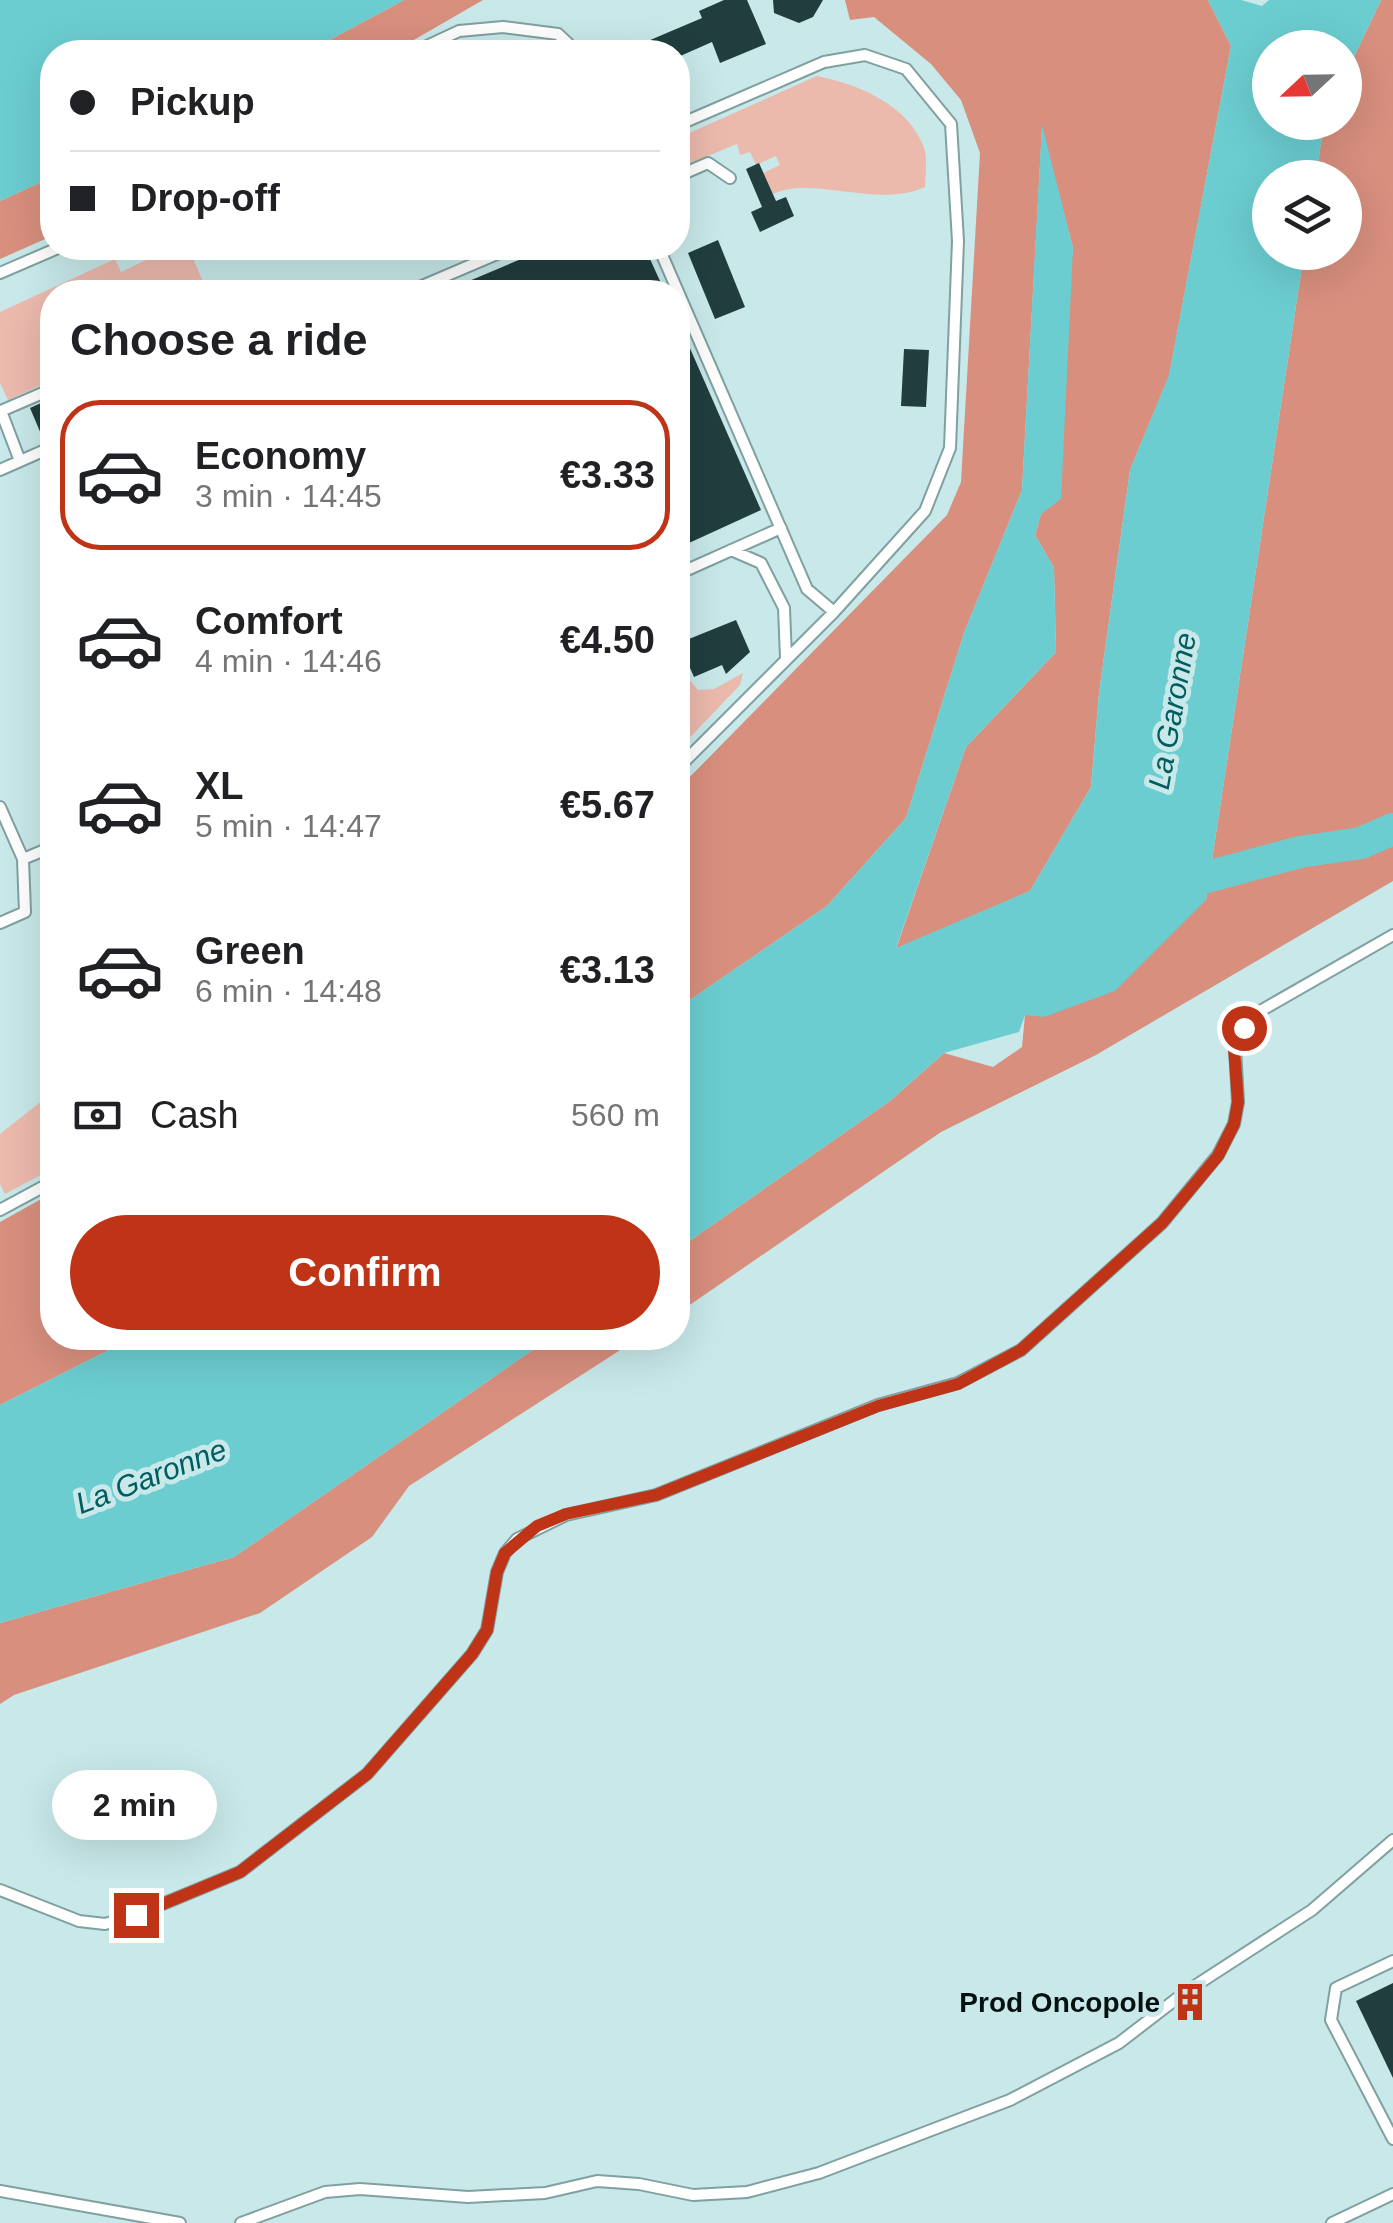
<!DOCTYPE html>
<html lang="en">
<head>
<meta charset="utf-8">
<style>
  body { margin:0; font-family:Arial,sans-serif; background:#f2f2f2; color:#202124; height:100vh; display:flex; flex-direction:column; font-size:38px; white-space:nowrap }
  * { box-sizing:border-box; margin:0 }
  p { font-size:32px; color:#757577 }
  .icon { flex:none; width:55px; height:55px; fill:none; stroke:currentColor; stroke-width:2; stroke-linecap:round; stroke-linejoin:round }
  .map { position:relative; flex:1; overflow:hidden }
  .side { position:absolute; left:40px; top:280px; width:650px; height:1070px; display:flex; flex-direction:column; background:#fff; border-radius:40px; box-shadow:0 10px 40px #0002 }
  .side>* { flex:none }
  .guide { position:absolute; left:40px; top:40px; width:650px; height:220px; border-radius:40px; box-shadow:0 10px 40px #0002; display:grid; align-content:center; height:220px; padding:0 30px; background:#fff }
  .needle { width:65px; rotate:248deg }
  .fabs { position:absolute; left:1252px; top:30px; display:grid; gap:20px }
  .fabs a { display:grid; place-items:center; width:110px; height:110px; border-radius:50%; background:#fff; box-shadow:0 10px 40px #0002; font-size:50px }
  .end { position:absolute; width:45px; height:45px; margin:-22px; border:12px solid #bf3416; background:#fff; box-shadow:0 0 0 5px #fff }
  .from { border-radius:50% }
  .bubble { position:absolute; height:70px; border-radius:35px; background:#fff; box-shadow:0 10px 40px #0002; font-size:32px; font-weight:700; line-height:70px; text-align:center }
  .guide b { display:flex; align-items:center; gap:35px; height:95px; font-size:38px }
  .guide b+b { border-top:2px solid #e0e0e0 }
  .guide i { width:25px; height:25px; background:#202124 }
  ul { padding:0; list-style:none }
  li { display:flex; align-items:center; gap:30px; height:150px; margin:0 20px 15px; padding:0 10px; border:5px solid transparent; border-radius:40px }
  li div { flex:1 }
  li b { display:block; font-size:38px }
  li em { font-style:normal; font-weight:700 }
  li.active { border-color:#bf3416 }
  li>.icon { width:90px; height:90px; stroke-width:1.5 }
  h2 { padding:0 30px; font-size:45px; line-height:120px }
  .pay { display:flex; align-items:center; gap:25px; height:110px; padding:0 30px; font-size:38px }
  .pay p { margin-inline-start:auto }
  .action { display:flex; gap:20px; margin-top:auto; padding:20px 30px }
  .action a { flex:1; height:115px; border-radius:60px; background:#bf3416; color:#fff; font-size:40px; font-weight:700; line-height:115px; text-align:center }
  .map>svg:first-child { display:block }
  .green { fill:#ecb9ad }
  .forest { fill:#d88f7e }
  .water { fill:#6bcdd0 }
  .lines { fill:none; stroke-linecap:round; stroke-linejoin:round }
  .river { stroke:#6bcdd0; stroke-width:32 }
  .building { fill:#213d3e }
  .lane-casing { stroke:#81a0a0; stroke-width:14 }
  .lane { stroke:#fff; stroke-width:10 }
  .route { stroke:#bf3416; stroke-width:12 }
  .labels { text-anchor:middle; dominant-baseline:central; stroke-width:10; stroke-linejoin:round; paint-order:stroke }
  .poi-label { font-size:28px; font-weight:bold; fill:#051010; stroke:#c8e8e9; text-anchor:end }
  .water-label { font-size:30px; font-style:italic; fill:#015d60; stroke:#c8e8e9 }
</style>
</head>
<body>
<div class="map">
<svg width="1393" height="2223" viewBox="0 0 1393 2223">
  <rect width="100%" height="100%" fill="#c8e8e9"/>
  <path class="green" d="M817 76C858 84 909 105 924 148 928 159 925 175 925 187 878 209 812 175 773 194L763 173 780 165 776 156 756 165 750 152 740 155 737 144 678 168V138Z
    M171 248H189L207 292H52V380L8 400 0 383V312L115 259 121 272Z
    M678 666 698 690 714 689 743 673 740 685 678 750Z
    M52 1093V1169L5 1194 0 1184V1134Z"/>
  <path class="forest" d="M404 0H483L393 52H307Z
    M845 0H1208L1231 46 1169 376 1130 470 1099 693 1091 787 1030 891 896 949 966 747 1056 652 1054 568 1035 535 1041 514 1073 248 1042 129 1022 490 964 633 906 818 827 906 678 1008V789L947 515 961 482 980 153 961 100 931 64 874 17 850 20Z
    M1381 0H1393V881L1096 1055 941 1132 678 1313V1249L890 1101 944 1053 993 1067 1022 1047 1025 1015 1206 900 1304 253 1345 252V178L1316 177 1324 123 1345 122V76Z
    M52 177V236L0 259V201Z
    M52 1193V1338H133L0 1405V1222Z
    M550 1338H639L409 1486 372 1537 260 1613 14 1695 0 1704V1623L234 1557Z"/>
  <path class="water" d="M0 0H404L307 52H52V177L0 201Z
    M1208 0H1241L1262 6 1269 0H1381L1345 76V48H1270V122L1324 123 1316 177 1270 178V252L1304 253 1206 900 1115 991 1044 1017 1025 1015 1019 1032 944 1053 890 1101 678 1249V1008L827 906 906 818 964 633 1022 490 1042 125 1073 248 1061 499 1041 514 1035 535 1054 568 1056 652 966 747 896 948 1030 891 1091 787 1099 693 1130 470 1169 375 1231 46Z
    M133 1338H550L234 1557 0 1623V1405Z"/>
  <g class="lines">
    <path class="river" d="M1166 888 1300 852 1361 843 1393 829"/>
  </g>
  <path class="building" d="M724 0H747L766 44 720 63 712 42 678 57V52H622L702 18 699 11Z
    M773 0H823L813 17 799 23 774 13Z
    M759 163 776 201 786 197 794 216 760 232 751 212 762 207 746 169Z
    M718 240 745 307 715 319 688 253Z
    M547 248H645L665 292H443Z
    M678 321 761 510 678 548Z
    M904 349 929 350 926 407 901 406Z
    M52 398V438L44 441 30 408Z
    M736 620 750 652 726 674 722 665 694 677 679 643Z
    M1393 1983V2078L1356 2001Z"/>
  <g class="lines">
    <g class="lane-casing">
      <path id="lane" d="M414 52 459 31 503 27 558 34 577 52
        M678 125 824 62 865 55 906 69 951 124 958 241 950 448 925 511 834 612 678 768
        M678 176 708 163 730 178
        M659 248 807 589 834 612
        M0 273 58 248
        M408 292 511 248
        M20 461 1 411 52 389
        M0 470 52 447
        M731 550 761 563 784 608 786 658
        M678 574 781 528
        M0 807 23 859 52 847
        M0 923 25 912 23 859
        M0 1210 52 1182
        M0 1890 79 1921 105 1924 136 1915 240 1872 367 1774 472 1654 487 1630 497 1572 505 1553 517 1539 566 1515 656 1495 878 1405 958 1383 1021 1350 1162 1223 1218 1155 1234 1124 1238 1102 1235 1048 1255 1014 1393 935
        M1393 1961 1336 1988 1331 2020 1393 2139
        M0 2191 180 2223
        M241 2223 325 2192 360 2189 468 2197 545 2193 597 2181 639 2184 693 2195 747 2192 819 2173 1010 2100 1119 2043 1184 1993 1312 1910 1393 1840
        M1332 2223 1393 2194"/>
    </g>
    <use href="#lane" class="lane"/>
  </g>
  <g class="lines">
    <path class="route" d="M136 1915 240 1872 367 1774 472 1654 487 1630 497 1572 505 1553 537 1526 566 1514 656 1495 878 1406 958 1384 1021 1350 1162 1223 1218 1156 1234 1124 1238 1102 1234 1048 1244 1028"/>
  </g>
  <defs>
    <g id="building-bare" transform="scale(3)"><path d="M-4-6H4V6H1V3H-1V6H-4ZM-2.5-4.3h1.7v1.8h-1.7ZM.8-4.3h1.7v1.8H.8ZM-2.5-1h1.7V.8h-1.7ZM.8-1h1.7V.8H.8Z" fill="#bf3416" stroke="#c8e8e9" stroke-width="2.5" paint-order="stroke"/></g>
  </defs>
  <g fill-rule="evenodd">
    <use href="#building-bare" x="1190" y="2002"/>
  </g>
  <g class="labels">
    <g class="poi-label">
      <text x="1160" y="2002">Prod Oncopole</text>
    </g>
    <g class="water-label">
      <text transform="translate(1172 711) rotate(-80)">La Garonne</text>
      <text transform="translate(151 1476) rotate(-21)">La Garonne</text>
    </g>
  </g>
</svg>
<div class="fabs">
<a><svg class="needle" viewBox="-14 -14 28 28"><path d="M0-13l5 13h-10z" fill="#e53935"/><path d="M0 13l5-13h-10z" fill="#757577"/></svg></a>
<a><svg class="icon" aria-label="layers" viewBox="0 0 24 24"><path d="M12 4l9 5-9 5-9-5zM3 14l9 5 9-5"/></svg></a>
</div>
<i class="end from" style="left:1244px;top:1028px"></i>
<i class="end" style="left:136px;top:1915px"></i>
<div class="bubble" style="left:52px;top:1770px;width:165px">2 min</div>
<div class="guide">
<b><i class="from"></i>Pickup</b>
<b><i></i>Drop-off</b>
</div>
<section class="side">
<h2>Choose a ride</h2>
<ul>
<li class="active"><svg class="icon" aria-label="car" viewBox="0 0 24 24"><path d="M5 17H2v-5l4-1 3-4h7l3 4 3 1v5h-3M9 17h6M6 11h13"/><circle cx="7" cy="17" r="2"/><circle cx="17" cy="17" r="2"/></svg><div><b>Economy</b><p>3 min · 14:45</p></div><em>€3.33</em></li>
<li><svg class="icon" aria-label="car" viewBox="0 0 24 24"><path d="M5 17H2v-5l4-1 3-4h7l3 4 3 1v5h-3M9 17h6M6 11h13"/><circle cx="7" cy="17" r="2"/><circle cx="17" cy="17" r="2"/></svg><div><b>Comfort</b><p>4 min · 14:46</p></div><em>€4.50</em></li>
<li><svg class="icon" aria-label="car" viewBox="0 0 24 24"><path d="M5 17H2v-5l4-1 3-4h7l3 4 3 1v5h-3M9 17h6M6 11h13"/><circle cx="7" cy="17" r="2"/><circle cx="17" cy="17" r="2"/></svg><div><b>XL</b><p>5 min · 14:47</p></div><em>€5.67</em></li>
<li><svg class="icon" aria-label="car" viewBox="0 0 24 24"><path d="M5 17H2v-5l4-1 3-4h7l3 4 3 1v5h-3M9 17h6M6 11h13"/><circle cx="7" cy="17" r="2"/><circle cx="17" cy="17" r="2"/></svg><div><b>Green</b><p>6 min · 14:48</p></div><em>€3.13</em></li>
</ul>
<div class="pay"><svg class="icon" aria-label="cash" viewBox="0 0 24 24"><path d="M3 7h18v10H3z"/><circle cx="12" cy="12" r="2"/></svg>Cash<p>560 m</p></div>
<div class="action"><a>Confirm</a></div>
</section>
</div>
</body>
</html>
